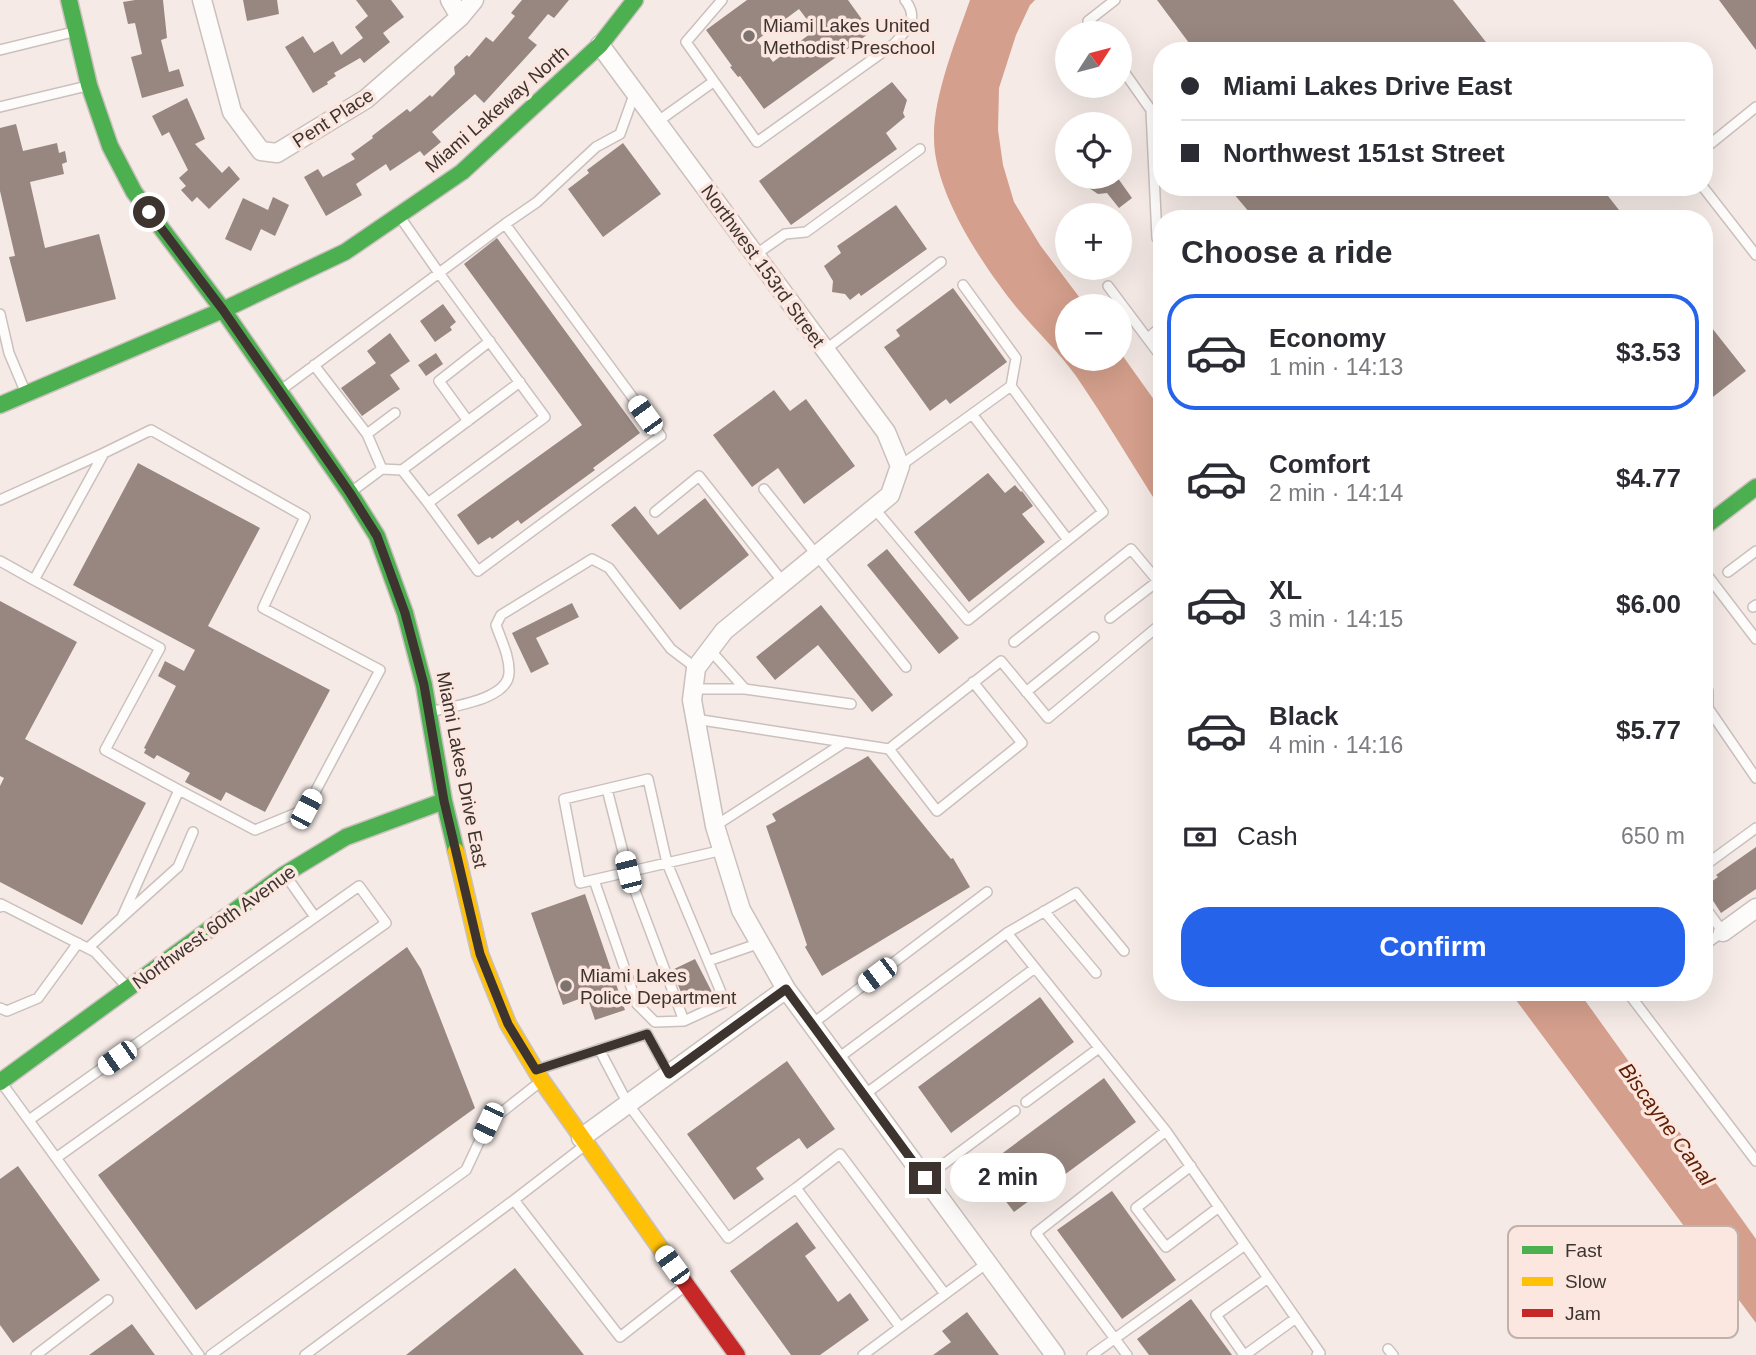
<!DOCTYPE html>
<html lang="en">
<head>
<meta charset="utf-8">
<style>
  body { margin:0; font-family:Helvetica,sans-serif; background:#f7f7f7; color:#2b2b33; height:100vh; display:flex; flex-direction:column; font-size:26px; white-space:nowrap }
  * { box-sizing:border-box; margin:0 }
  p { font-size:23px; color:#7c7c81 }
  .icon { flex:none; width:38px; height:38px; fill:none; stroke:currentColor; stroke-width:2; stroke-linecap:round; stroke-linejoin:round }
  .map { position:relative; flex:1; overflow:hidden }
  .details { position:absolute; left:1153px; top:210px; width:560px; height:791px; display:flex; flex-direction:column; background:#fff; border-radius:28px; box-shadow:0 7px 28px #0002 }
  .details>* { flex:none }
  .guide { position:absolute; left:1153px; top:42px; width:560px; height:154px; border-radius:28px; box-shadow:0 7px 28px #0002; display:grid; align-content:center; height:154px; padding:0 28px; background:#fff }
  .needle { width:46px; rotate:54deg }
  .tools { position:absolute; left:1055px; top:21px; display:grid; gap:14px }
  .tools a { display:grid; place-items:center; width:77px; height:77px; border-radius:50%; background:#fff; box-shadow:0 7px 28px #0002; font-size:35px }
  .end { position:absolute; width:32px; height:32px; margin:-16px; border:9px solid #3d332f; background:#fff; box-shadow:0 0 0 4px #fff }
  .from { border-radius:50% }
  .bubble { position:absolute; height:49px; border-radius:24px; background:#fff; box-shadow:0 7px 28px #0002; font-size:23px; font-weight:700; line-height:49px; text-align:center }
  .car { position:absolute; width:21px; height:42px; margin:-21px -10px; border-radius:9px; box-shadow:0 0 5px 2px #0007; background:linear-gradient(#fff 24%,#345 0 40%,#fff 0 76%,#345 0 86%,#fff 0) }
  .guide b { display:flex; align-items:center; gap:24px; height:66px; font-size:26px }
  .guide b+b { border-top:2px solid #e1e1e2 }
  .guide i { width:18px; height:18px; background:#2b2b33 }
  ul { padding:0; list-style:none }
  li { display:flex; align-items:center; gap:21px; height:116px; margin:0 14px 10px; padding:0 14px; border:4px solid transparent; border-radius:28px }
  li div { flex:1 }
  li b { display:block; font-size:26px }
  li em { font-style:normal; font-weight:700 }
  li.selected { border-color:#2563eb }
  li>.icon { width:63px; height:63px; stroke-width:1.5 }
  h2 { padding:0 28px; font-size:32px; line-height:84px }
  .pay { display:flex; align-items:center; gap:18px; height:77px; padding:0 28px; font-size:26px }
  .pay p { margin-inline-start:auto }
  .primary-button { display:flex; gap:14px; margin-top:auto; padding:14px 28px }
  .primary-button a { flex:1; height:80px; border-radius:28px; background:#2563eb; color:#fff; font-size:28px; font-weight:700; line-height:80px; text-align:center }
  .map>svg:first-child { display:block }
  .water { fill:#d49f8c }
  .building { fill:#988780; fill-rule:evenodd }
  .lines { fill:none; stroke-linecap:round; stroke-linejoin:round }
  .lane-casing { stroke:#cac0bd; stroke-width:12 }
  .street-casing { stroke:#cac0bd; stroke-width:21 }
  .fast-casing { stroke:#cac0bd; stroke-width:19 }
  .slow-casing { stroke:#cac0bd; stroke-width:19 }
  .jam-casing { stroke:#cac0bd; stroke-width:19 }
  .lane { stroke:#fefcfb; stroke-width:9 }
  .street { stroke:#fefcfb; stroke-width:18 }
  .fast { stroke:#4caf50; stroke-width:16 }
  .slow { stroke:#ffc107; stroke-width:16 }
  .jam { stroke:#c62828; stroke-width:16 }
  .route { stroke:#3d332f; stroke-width:9 }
  .poi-dot { fill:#7d736f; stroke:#fbe7e0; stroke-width:2.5 }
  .labels { text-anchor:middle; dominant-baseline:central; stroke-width:7; stroke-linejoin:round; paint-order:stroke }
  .poi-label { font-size:19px; fill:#3d332f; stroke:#fbe7e0; text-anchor:start }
  .street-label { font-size:19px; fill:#3d332f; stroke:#fbe7e0 }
  .water-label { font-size:21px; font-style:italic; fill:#612003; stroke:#fbe7e0 }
  .key { fill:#fbe7e0; stroke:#c2b1ab; stroke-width:2 }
  .key-label { font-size:19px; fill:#3d332f }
</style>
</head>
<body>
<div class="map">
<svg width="1756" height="1355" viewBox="0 0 1756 1355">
  <rect width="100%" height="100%" fill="#f5eae6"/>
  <path class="water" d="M970 0H1035L1030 5 1016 35 999 88 998 130 1003 165 1014 202 1040 245 1086 306H1068V359H1120V352L1162 411V511C1133 466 1106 420 1076 376 1059 352 1036 331 1017 308 983 266 934 193 934 138 933 97 956 40 970 0Z
    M1510 992H1579L1756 1239V1323Z"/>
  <path class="building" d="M135 0H163L167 38 161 40 169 72 179 69 184 86 142 98 131 57 142 54 135 23 128 24 123 2Z
    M243 0H277L279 14 247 21Z
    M356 0H391L404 17 383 33 390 42 364 63 360 58 334 73 336 76 327 82 328 84 313 93 285 47 303 36 314 53 333 41 341 55 363 38 355 27 368 16Z
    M522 0H569L554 18 548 14 528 38 537 45 484 103 475 94 432 132 441 142 424 156 420 151 390 171 386 164 356 184 362 195 326 216 304 177 318 169 323 177 355 159 351 154 373 138 372 136 407 109 410 112 430 95 432 97 455 74 454 67 467 55 469 57 486 37 493 42 515 16 511 13Z
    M747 0H848L871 32 764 109 740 76 738 77 730 67 732 66 706 30ZM799 9 815 30 773 62 757 40Z
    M1157 0H1453L1493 51H1195Z
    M1719 0H1756V50Z
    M892 82 907 100 903 113 905 117 886 133 897 149 791 225 759 181Z
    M187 98 205 139 195 144 222 173 229 166 240 179 209 209 197 197 192 202 181 190 186 186 179 178 188 170 169 132 162 136 152 116Z
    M16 124 23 151 57 143 59 153 65 151 67 162 62 164 64 174 30 182 45 248 99 234 116 299 26 322 9 257 15 256 0 191V128Z
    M623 143 661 194 603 237 568 189 589 173 587 170Z
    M1080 177H1117L1132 198 1119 208 1107 193 1098 194 1089 188Z
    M1228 187H1601L1626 219H1255Z
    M273 197 289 205 275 236 261 229 251 251 225 239 243 198 268 210Z
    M896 205 927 249 861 296 859 293 850 300 845 294 832 292 833 281 824 266 841 253 837 246Z
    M497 238 640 433 593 468 595 470 521 524 518 520 492 539 490 537 478 545 457 515 582 425 464 264Z
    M953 288 1007 362 950 404 946 399 930 411 884 347 900 336 896 330Z
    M443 304 456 322 450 327 452 330 435 342 420 321Z
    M1704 318 1746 371 1704 404Z
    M390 333 410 361 390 375 400 389 362 416 341 388 376 363 367 351Z
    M436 353 443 364 426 376 418 365Z
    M774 390 790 411 806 399 855 466 804 504 778 468 752 487 713 435Z
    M138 463 260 528 208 626 330 690 265 812 226 792 221 801 185 782 190 773 157 755 154 759 144 753 146 749 144 748 176 686 158 676 165 661 184 671 195 650 73 585Z
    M988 473 1005 493 1015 485 1021 492 1022 491 1033 506 1022 514 1045 542 969 602 914 532Z
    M705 498 749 555 680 610 611 525 635 506 658 535Z
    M887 549 959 638 939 654 867 565Z
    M0 601 77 642 25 739 146 803 82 925 0 882V786L4 778 0 776Z
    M572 603 579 617 536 638 549 664 531 673 512 633Z
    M821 605 893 695 872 712 818 645 775 680 756 657Z
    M868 756 951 859 953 858 970 887 822 976 805 947 807 945 766 826 776 821 772 814Z
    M1756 847V889L1721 913 1704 887 1718 877 1716 875Z
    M585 894 625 1010 595 1020 587 996 563 1005 531 913Z
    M407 947 421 969 475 1108 196 1310 98 1175Z
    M695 959 713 994 687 1007 672 970Z
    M1040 997 1074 1042 951 1133 918 1087Z
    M787 1061 835 1129 807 1149 799 1138 756 1168 764 1179 734 1200 687 1134Z
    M1104 1078 1136 1122 1014 1212 981 1169Z
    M18 1166 100 1280 13 1343 0 1325V1179Z
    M1112 1191 1176 1280 1122 1319 1057 1230Z
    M797 1222 816 1248 805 1256 838 1302 850 1293 869 1320 820 1355H791L730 1271Z
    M515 1268 584 1355H406Z
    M1191 1299 1232 1355H1149L1137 1339Z
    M967 1312 999 1355H933L951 1342 942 1331Z
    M132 1324 155 1355H89Z"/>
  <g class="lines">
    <g class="lane-casing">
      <path id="lane" d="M722 0 686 42 757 142 894 44C907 29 920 19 905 0
        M1097 33 1088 21 1115 0
        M0 50 73 32
        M1120 66 1151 110 1157 238 1162 244
        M0 107 87 86
        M657 122 713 82
        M1704 149 1756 107
        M1703 187 1756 255
        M505 224 537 202 596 147 620 134 635 92
        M755 255 785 234 806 232 920 149
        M963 285 1016 358 1011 386
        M1108 286 1162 358
        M0 314 9 353 25 391
        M1148 338 1162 326
        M825 350 941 262
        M314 365 367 434
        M281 390 439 273 545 417 428 503 478 571 661 436 505 224 439 273 400 217
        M972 414 1068 540
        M468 421 439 381 490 341
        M382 469 367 434 395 413
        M402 470 428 503
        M764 489 906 667
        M351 492 382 469 402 470 520 382
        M0 500 104 453
        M874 508 968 620 1103 512 1011 386 900 466
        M655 512 699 476 783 582
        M0 561 34 580 104 453 151 430 305 517 263 608 380 670 306 809 255 830 179 790 122 917
        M1704 571 1756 639
        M1728 572 1756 551
        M34 580 160 648 105 750 179 790
        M1753 607 1756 605
        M1110 618 1158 581
        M1014 642 1131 549 1162 586
        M711 651 745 689 851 704
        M1704 687 1708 691V708L1704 707
        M693 689H745
        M1026 692 1094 637
        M1708 708 1756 778
        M430 712C452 706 508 700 509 673 510 657 501 640 496 625L501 615 592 559 609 568 671 649 696 668
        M695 719 889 749 1001 661 1048 718 1162 623
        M889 749 937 811 1022 743 973 682
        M715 826 845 742
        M723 850 580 883 564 799 648 779 667 863 708 961 760 943
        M1704 866 1756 828
        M286 876 315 917
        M594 880 637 1004 655 1022 684 1021 628 872 607 789
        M1704 906 1723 932 1704 945
        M0 907 1 904 95 952 127 987
        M1044 911 1096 973
        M1007 933 1076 893 1124 951
        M88 948 178 867 193 832
        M1628 992H1641
        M1629 994 1756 1161
        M0 1008 7 1011 38 998 78 943
        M684 1021 725 1002 708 961
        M812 1024 987 892
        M599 1049 628 1104 728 1238 796 1188
        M837 1059 1007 933 1166 1131 1320 1353 1317 1355
        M536 1070 647 1034 669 1074
        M1 1082 199 1355
        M864 1095 1035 968
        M1026 1102 1099 1048
        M29 1120 359 886 386 923 56 1158
        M584 1146 514 1200 620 1337 685 1286
        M1191 1166 1136 1208 1166 1247 1219 1207
        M925 1178 1015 1111
        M900 1327 796 1188 840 1154 945 1294
        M1388 1349 1393 1355
        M36 1355 108 1300
        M211 1355 466 1170 488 1123 540 1082
        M305 1355 514 1200
        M863 1355 987 1263
        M1092 1355 1245 1245
        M1127 1355 1036 1233 1166 1131
        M1244 1355 1216 1315 1268 1278
        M1245 1355 1296 1318"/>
    </g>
    <g class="street-casing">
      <path id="street" d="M202 0 232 112 261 151 277 153 366 99 460 17 474 0
        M450 0 460 17
        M600 45 886 432 900 466 890 495 724 631 696 668 692 700 715 826 741 910 786 989 1055 1355
        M1723 932 1756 908
        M581 1138 786 989"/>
    </g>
    <g class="fast-casing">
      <path id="fast" d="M69 0 89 85 110 146 134 192 223 310 350 493 377 536 405 613 424 685 444 801 456 851
        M0 405 223 310 345 252 462 172 600 45 635 0
        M1704 527 1756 487
        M0 1082 285 874 346 837 444 801"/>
    </g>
    <g class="slow-casing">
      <path id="slow" d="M456 851 480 954 508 1024 542 1081 680 1276"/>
    </g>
    <g class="jam-casing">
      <path id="jam" d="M680 1276 737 1355"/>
    </g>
    <use href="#lane" class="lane"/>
    <use href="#street" class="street"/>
    <use href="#fast" class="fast"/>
    <use href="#slow" class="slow"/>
    <use href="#jam" class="jam"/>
  </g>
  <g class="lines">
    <path class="route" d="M149 212 223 310 350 493 377 536 405 613 424 685 444 801 480 954 508 1024 536 1070 647 1034 669 1074 786 989 925 1178"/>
  </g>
  <g class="poi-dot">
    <circle cx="749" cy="36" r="7"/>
    <circle cx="566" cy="986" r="7"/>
  </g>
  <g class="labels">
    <g class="poi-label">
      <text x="763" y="25">Miami Lakes United<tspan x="763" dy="22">Methodist Preschool</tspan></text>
      <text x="580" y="975">Miami Lakes<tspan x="580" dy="22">Police Department</tspan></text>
    </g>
    <g class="street-label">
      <text transform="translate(497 109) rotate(-41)">Miami Lakeway North</text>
      <text transform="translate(333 118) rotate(-33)">Pent Place</text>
      <text transform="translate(763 266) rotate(54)">Northwest 153rd Street</text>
      <text transform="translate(462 770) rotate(79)">Miami Lakes Drive East</text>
      <text transform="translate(214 927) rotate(-36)">Northwest 60th Avenue</text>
    </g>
    <g class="water-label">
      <text transform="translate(1667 1124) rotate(54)">Biscayne Canal</text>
    </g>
  </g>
  <rect x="1508" y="1226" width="230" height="112" rx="10" class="key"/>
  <rect x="1522" y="1246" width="31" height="8" fill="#4caf50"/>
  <rect x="1522" y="1277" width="31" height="9" fill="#ffc107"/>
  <rect x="1522" y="1309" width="31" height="8" fill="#c62828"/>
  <g class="key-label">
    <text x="1565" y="1257">Fast</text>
    <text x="1565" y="1288">Slow</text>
    <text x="1565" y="1320">Jam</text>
  </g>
</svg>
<div class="tools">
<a><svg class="needle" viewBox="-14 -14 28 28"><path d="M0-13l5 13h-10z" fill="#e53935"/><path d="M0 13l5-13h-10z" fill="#7c7c81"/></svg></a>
<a><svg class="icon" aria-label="locate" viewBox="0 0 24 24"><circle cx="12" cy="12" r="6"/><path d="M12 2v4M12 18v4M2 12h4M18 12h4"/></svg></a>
<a>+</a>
<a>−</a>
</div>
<i class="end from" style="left:149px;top:212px"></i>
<i class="end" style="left:925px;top:1178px"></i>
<div class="bubble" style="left:950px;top:1153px;width:116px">2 min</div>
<i class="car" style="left:645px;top:415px;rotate:324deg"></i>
<i class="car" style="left:306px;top:809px;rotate:28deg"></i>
<i class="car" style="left:628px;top:872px;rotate:346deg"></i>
<i class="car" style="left:877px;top:975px;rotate:233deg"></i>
<i class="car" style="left:117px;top:1058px;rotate:235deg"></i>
<i class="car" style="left:488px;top:1123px;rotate:205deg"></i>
<i class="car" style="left:672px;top:1265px;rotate:324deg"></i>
<div class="guide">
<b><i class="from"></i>Miami Lakes Drive East</b>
<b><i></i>Northwest 151st Street</b>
</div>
<section class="details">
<h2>Choose a ride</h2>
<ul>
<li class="selected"><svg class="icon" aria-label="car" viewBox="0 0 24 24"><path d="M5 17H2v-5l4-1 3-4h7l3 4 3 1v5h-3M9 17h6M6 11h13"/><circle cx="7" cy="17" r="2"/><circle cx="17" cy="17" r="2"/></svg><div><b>Economy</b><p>1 min · 14:13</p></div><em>$3.53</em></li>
<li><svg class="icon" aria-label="car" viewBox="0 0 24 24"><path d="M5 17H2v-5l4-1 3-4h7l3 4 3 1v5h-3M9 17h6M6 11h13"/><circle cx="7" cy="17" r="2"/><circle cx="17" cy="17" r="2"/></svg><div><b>Comfort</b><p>2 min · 14:14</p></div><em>$4.77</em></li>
<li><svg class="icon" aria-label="car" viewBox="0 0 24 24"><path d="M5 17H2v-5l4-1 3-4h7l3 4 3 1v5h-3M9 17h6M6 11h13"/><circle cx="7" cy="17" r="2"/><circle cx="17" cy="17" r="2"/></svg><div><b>XL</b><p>3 min · 14:15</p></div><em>$6.00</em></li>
<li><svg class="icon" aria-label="car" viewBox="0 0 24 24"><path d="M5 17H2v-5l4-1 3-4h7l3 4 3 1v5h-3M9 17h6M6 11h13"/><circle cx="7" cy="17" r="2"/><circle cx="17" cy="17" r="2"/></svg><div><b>Black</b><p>4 min · 14:16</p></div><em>$5.77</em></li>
</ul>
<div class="pay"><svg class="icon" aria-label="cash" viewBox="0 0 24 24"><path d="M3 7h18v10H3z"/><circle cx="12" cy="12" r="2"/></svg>Cash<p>650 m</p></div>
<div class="primary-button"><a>Confirm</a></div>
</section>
</div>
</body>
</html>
